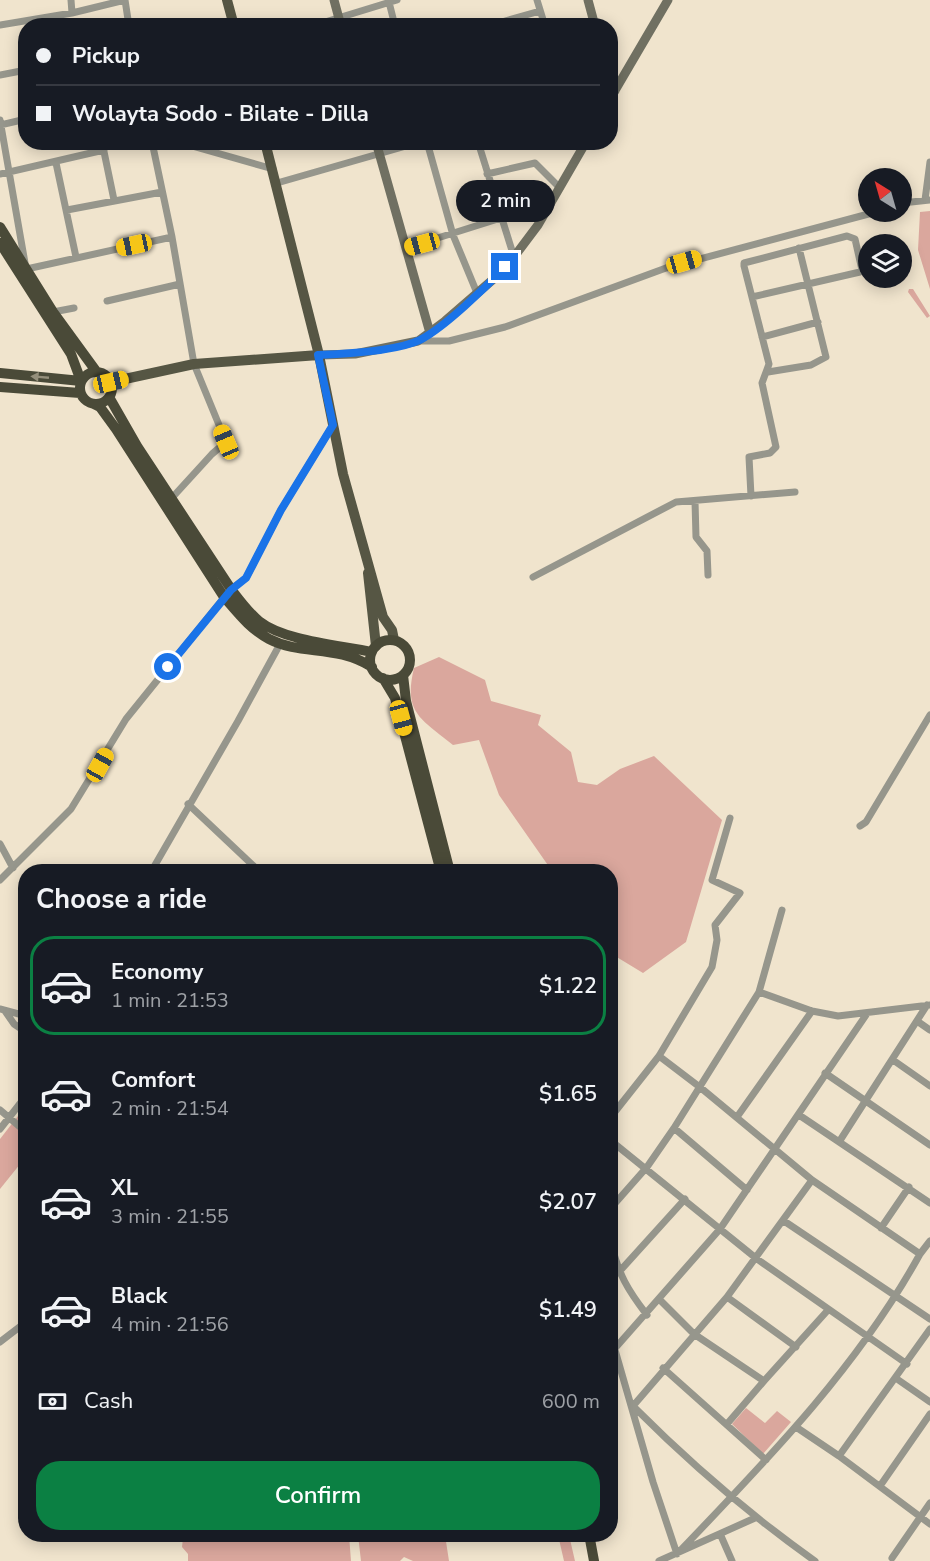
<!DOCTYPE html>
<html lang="en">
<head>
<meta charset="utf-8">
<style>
  body { margin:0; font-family:"Nunito Sans",sans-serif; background:#242831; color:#f1f3f6; height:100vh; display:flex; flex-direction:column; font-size:22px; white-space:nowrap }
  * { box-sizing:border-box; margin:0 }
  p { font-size:20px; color:#9ea1a6 }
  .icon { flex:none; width:33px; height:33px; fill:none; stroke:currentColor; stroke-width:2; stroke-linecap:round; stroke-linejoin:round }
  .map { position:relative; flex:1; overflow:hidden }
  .drawer { position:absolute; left:18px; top:864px; width:600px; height:678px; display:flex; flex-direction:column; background:#171b24; border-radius:24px; box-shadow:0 3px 15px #0003 }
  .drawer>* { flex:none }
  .top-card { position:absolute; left:18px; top:18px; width:600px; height:132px; border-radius:24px; box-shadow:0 3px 15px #0003; display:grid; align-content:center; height:132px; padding:0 18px; background:#171b24 }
  .needle { width:39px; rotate:323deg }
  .tools { position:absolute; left:858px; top:168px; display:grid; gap:12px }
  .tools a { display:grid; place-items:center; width:54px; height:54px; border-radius:50%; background:#171b24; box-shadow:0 3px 15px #0003; font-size:30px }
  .end { position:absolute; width:27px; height:27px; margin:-14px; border:8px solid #1a73e8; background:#fff; box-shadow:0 0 0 3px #fff }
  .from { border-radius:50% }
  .bubble { position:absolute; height:42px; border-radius:21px; background:#171b24; box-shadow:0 3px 15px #0003; font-size:20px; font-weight:600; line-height:42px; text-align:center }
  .car { position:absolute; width:18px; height:36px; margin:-18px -9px; border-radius:8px; box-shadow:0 0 4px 2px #0007; background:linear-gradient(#f5c518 24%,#345 0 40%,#f5c518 0 76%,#345 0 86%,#f5c518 0) }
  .top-card b { display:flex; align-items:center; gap:21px; height:57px; font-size:22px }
  .top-card b+b { border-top:2px solid #363941 }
  .top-card i { width:15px; height:15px; background:#f1f3f6 }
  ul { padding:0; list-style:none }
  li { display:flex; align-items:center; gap:18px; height:99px; margin:0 12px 9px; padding:0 6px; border:3px solid transparent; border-radius:24px }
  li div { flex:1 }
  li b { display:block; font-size:22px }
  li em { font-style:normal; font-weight:600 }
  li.selected { border-color:#0b8043 }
  li>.icon { width:54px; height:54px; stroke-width:1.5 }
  h2 { padding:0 18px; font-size:27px; line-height:72px }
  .pay { display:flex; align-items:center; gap:15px; height:66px; padding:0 18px; font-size:22px }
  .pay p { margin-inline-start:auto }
  .primary-button { display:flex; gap:12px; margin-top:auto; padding:12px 18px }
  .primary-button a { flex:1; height:69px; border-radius:24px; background:#0b8043; color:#fff; font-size:24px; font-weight:600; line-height:69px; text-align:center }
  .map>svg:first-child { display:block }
  .green { fill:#daa79d }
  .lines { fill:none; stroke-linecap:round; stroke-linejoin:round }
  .minor { stroke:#96968c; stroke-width:7 }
  .secondary { stroke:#707062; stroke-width:9 }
  .primary { stroke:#565644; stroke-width:10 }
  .trunk { stroke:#4a4a38; stroke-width:10 }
  .oneway { fill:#958f7b }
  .route { stroke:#1a73e8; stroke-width:8 }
</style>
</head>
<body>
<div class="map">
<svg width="930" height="1561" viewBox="0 0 930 1561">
  <rect width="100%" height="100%" fill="#f0e4cd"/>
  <path class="green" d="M930 211V289L918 250 920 212Z
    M909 289H913L930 316 927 318 908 292Z
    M439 657 485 680 491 701 541 715 538 725 571 752 578 782 597 785 620 769 654 756 722 820 686 942 643 973 615 956 611 950 610 872 552 871 499 795 479 740 453 745C421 719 403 713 414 668Z
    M25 1107V1158L0 1189V1139Z
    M746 1408 765 1423 777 1411 791 1422 763 1454 732 1424Z
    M174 1535H349L351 1561H188V1554L182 1547 183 1538H177Z
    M358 1535H445L449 1561H413L404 1557 400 1561H361Z
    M558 1535H569L575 1561H564Z"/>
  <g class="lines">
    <path class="minor" d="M71 0 72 13
      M125 0 129 26
      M537 0 545 26
      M389 2 395 26
      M0 25 72 13 125 0
      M312 26 397 0
      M488 26 540 11
      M0 75 26 70
      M0 120 25 263
      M0 125 26 119
      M102 142 114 200
      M152 142 172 237 194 364 226 442 212 454 170 500
      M178 142 273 169
      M427 142 453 235 477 293
      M478 142 514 257
      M56 163 76 257
      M0 174 104 150
      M487 174 535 163 560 188
      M277 183 420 142
      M925 200 930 162
      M902 203 930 200
      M67 210 162 192
      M406 248 501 218
      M22 270 172 237
      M107 301 180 284
      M53 312 74 308
      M762 337 818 322
      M418 341H449L505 327 666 268 876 212
      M768 372 811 365 826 357 799 248
      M751 496 749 457 770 453 776 447 762 383 769 364 744 266V263L847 236 855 239 862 270 860 272 752 297
      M695 501 696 537 707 551 708 575
      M533 577 676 502 795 492
      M188 804 260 872
      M860 826 866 822 930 715
      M0 844 13 868
      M151 872 238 721 280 644
      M0 880 71 809 126 719 231 589 246 578 281 510 333 425
      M759 992 782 910
      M0 1009 26 1016
      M5 1011 14 1024 26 1032
      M917 1021 930 1030
      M893 1060 930 1086
      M825 1073 930 1145
      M0 1110 26 1132
      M799 1115 930 1203
      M737 1117 812 1011
      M610 1118 659 1056 712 967 717 940 715 925 740 893 712 880 730 818
      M674 1128 747 1190
      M0 1129 26 1096
      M610 1140 757 1259 907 1364
      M839 1142 927 1005
      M610 1209 647 1167 674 1128 759 992 812 1011 838 1016 930 1005
      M784 1221 930 1319
      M881 1228 909 1187
      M611 1243C619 1275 627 1289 647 1315
      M920 1254 930 1241
      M610 1272 618 1273 685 1199
      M610 1273 615 1350 653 1482 677 1554C766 1461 858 1367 920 1254L812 1180 701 1088 659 1056
      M727 1297 796 1347
      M660 1300 694 1334 764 1381 828 1310
      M0 1342 26 1322
      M610 1354 720 1229 866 1015
      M663 1368 766 1460
      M897 1379 930 1402
      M633 1406 727 1297 812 1180
      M635 1408C691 1464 750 1515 815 1561
      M727 1424 764 1381
      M796 1427 839 1456 930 1524
      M839 1456 930 1329
      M880 1486 930 1414
      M721 1536 732 1561
      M892 1558 930 1503
      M659 1561 755 1518"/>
    <path class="secondary" d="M334 0 341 26
      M588 0 595 26
      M610 78 615 91
      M610 99 668 0
      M376 142 430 333
      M319 355 355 354 418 341 445 321 497 276 514 257 538 225 586 142"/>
    <path class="primary" d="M227 0 234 26
      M265 142 319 355 343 474 383 617 392 630 394 640
      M111 382 194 364 319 355
      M368 573 376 646"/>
    <path class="trunk" d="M0 227 53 312 96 371
      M0 243 71 354 81 381 0 373
      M80 388a16 16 0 1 1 32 0a16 16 0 1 1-32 0Z
      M0 387 80 393
      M109 397 137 446 231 589C240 601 248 612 259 621 284 641 340 645 372 652
      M94 404 100 407 116 429 224 597C238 613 250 629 269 639 302 656 335 644 372 667
      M370 660a20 20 0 1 1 40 0a20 20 0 1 1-40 0Z
      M403 675 406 701 450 872
      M383 678 395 698 441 872
      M589 1534 594 1561"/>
  </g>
  <defs><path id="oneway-solid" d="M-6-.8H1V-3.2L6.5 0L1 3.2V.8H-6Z" transform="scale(1.5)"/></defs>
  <use class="oneway" href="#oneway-solid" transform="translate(40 377) rotate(-175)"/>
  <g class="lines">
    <path class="route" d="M168 667 231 590 246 578 281 510 333 425 318 355C344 354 397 351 420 340 445 327 486 287 505 267"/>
  </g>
</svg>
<div class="tools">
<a><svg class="needle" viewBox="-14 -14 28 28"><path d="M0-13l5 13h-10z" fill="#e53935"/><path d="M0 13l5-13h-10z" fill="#9ea1a6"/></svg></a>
<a><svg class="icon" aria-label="layers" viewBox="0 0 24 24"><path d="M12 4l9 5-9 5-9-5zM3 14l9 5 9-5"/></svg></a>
</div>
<i class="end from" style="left:168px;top:667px"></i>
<i class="end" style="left:505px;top:267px"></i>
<div class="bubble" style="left:456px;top:180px;width:99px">2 min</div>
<i class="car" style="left:422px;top:244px;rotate:255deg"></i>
<i class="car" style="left:134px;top:245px;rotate:258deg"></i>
<i class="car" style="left:684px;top:262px;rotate:74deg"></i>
<i class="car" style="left:111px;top:382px;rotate:77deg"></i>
<i class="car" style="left:226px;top:442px;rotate:337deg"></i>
<i class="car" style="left:401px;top:718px;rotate:165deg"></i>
<i class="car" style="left:100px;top:765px;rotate:29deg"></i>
<div class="top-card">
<b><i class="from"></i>Pickup</b>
<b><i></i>Wolayta Sodo - Bilate - Dilla</b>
</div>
<section class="drawer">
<h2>Choose a ride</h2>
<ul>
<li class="selected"><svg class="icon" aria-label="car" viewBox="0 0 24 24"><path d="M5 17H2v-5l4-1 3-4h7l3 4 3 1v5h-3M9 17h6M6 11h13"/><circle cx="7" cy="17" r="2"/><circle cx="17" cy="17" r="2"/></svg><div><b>Economy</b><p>1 min · 21:53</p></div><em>$1.22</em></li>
<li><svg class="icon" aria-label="car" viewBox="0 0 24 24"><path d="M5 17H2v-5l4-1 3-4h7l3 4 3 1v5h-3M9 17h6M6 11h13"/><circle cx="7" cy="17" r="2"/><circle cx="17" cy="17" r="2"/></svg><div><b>Comfort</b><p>2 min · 21:54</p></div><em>$1.65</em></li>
<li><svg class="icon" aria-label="car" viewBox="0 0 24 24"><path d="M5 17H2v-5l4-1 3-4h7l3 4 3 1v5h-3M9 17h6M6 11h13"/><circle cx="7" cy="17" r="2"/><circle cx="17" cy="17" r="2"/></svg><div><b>XL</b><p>3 min · 21:55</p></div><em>$2.07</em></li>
<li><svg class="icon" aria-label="car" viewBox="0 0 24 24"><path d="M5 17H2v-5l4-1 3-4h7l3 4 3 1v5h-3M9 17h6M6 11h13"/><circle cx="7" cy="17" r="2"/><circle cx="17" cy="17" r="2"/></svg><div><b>Black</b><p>4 min · 21:56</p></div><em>$1.49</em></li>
</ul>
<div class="pay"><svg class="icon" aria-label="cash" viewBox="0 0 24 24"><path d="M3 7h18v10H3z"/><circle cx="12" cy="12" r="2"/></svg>Cash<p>600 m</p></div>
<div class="primary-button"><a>Confirm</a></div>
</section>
</div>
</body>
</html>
